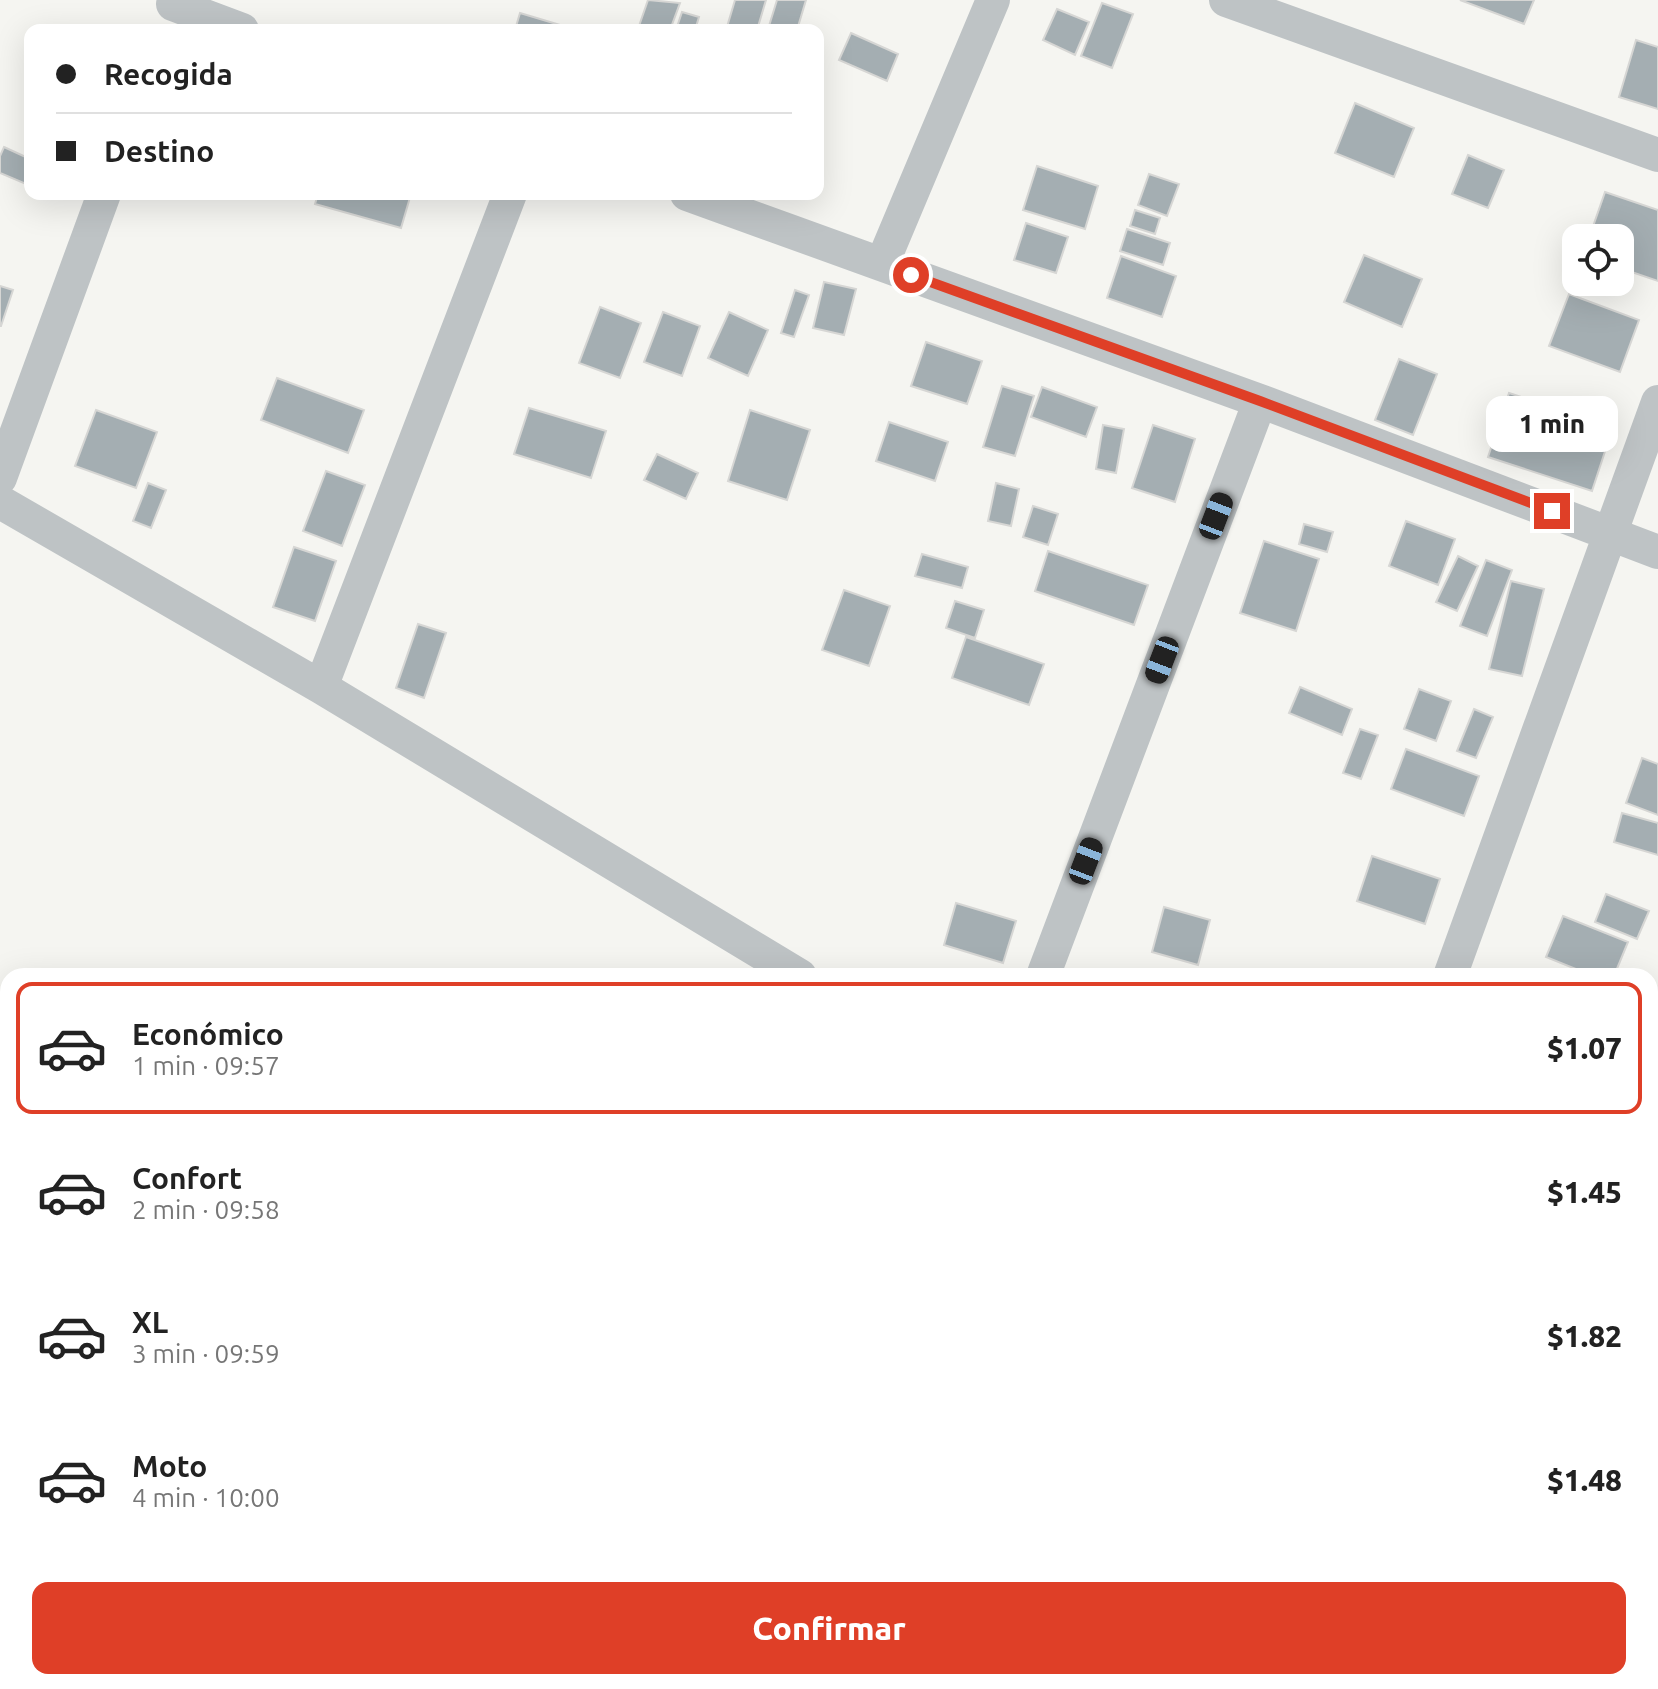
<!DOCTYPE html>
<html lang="es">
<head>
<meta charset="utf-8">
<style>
  body { margin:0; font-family:Ubuntu,sans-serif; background:#f2f2f2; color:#222; height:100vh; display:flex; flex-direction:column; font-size:30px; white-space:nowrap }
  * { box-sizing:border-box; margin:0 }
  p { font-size:26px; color:#767676 }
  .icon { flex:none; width:44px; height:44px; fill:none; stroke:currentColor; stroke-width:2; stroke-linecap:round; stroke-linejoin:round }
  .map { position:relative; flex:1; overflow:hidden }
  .details { position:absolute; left:0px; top:968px; width:1658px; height:722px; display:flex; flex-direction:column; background:#fff; border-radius:24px 24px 0 0; box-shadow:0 8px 32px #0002 }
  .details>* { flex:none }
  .guide { position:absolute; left:24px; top:24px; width:800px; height:176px; border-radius:16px; box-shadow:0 8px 32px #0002; display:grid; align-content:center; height:176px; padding:0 32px; background:#fff }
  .fabs { position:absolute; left:1562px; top:224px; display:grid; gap:16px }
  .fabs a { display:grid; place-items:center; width:72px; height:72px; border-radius:16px; background:#fff; box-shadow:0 8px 32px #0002; font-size:40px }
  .end { position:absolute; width:36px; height:36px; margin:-18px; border:10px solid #df3f27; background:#fff; box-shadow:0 0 0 4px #fff }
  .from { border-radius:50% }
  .bubble { position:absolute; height:56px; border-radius:16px; background:#fff; box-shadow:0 8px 32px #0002; font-size:26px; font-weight:800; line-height:56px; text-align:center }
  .car { position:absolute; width:24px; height:48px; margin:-24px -12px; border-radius:10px; box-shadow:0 0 6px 2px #0007; background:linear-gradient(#222 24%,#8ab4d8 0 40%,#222 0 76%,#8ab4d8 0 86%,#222 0) }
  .guide b { display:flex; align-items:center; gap:28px; height:76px; font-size:30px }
  .guide b+b { border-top:2px solid #e0e0e0 }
  .guide i { width:20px; height:20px; background:#222 }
  ul { padding:14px 0 0; list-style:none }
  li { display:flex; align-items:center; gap:24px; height:132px; margin:0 16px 12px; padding:0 16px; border:4px solid transparent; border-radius:16px }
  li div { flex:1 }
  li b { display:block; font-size:30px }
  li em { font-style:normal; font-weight:800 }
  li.on { border-color:#df3f27 }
  li>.icon { width:72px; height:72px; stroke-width:1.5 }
  .cta { display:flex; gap:16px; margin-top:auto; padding:16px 32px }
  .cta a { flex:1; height:92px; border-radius:16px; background:#df3f27; color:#fff; font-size:32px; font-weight:800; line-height:92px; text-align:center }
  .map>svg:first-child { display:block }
  .building { fill:#a4aeb2; stroke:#d6d6d4; stroke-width:2 }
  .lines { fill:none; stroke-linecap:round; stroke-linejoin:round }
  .street { stroke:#bec3c5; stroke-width:34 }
  .route { stroke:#df3f27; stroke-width:10 }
</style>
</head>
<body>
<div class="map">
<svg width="1658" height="1689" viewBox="0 0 1658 1689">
  <rect width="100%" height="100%" fill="#f5f5f1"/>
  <path class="building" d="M648 0 680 3 670 30H652L639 26Z
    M735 0H766L757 30 727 27Z
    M777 0H806L797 30H782L769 26Z
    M1460 0H1534L1524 24Z
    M1102 3 1133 14 1112 68 1081 56Z
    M1057 9 1089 22 1075 55 1043 40Z
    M682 12 699 17 695 30H676Z
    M520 13 560 25 559 30H515Z
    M851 33 898 54 887 81 839 60Z
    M1636 40 1658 47V109L1619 97Z
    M1355 103 1414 128 1394 177 1335 153Z
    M4 147 30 159V174L26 184 0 173V156Z
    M1468 155 1504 170 1488 208 1452 194Z
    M1037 166 1098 186 1085 229 1023 210Z
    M1149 174 1179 184 1167 216 1138 205Z
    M1605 192 1658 210V281L1620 268V238H1589Z
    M318 194H411L401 228 315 204Z
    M1135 210 1160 218 1155 234 1130 226Z
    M1026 223 1068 237 1056 273 1014 260Z
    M1127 229 1170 243 1163 265 1120 251Z
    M1364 255 1422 279 1402 327 1344 302Z
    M1121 256 1176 276 1162 317 1107 298Z
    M824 282 856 289 844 335 813 328Z
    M0 286 13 290 1 326H0Z
    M795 290 809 295 794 337 781 333Z
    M1569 294 1639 320 1620 372 1549 346Z
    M600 307 641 323 620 378 579 363Z
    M663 312 700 326 682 376 644 362Z
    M729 312 768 330 748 376 708 358Z
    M926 342 982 361 967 404 911 386Z
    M1399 359 1437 374 1413 435 1375 420Z
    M277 378 364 410 348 453 261 420Z
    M1002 386 1034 396 1015 456 983 447Z
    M1042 387 1097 407 1086 437 1031 417Z
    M1509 393 1613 427 1592 491 1488 457Z
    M529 408 606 431 591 478 514 454Z
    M96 410 157 432 136 488 75 466Z
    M750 410 810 430 787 500 728 481Z
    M889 422 948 442 935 481 876 461Z
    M1103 425 1124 429 1116 473 1096 469Z
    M1153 425 1195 439 1175 502 1132 488Z
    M657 454 698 473 686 499 644 480Z
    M326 471 365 485 342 546 303 531Z
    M148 483 166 490 151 528 133 521Z
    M996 483 1019 489 1011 526 988 521Z
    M1033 506 1058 514 1048 545 1023 537Z
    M1406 521 1455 539 1438 585 1389 566Z
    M1304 524 1333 532 1327 552 1299 544Z
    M1264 541 1319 559 1296 631 1240 613Z
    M294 547 336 561 315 621 273 607Z
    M1048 551 1148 585 1134 625 1035 591Z
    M922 554 968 567 962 588 915 576Z
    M1458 556 1478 566 1457 611 1436 602Z
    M1486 560 1512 570 1487 636 1460 626Z
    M1511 581 1544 589 1522 676 1489 669Z
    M844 590 890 606 869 666 822 650Z
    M955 601 984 610 975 638 946 628Z
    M418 624 446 633 424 698 396 688Z
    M966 637 1044 664 1029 705 952 678Z
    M1300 687 1352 709 1342 735 1289 713Z
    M1419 689 1451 701 1436 741 1404 729Z
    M1474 709 1493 717 1476 758 1457 751Z
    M1360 729 1378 735 1361 779 1343 773Z
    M1406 749 1479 776 1464 816 1391 789Z
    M1642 758 1658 764V815L1626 803Z
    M1622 813 1658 823V855L1614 842Z
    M1372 856 1440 879 1425 924 1357 901Z
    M1606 894 1649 911 1637 939 1595 922Z
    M956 903 1016 921 1003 963 944 945Z
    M1164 907 1210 920 1198 965 1152 952Z
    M1563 916 1628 942 1614 976H1593L1546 957Z"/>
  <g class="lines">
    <path class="street" d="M1226 0 1658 155
      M173 4 242 30
      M687 194 1260 401 1658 552
      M882 264 993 0
      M0 478 104 194
      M0 502 321 687 800 976
      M321 687 510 194
      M1043 976 1260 401
      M1450 976 1658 402
      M1650 1469 1658 1474"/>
  </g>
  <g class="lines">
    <path class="route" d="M911 275 1260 401 1552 511"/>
  </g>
</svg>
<div class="fabs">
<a><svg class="icon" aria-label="locate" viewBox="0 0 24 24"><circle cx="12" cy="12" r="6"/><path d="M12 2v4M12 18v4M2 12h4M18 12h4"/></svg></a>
</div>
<i class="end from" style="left:911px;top:275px"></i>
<i class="end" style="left:1552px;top:511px"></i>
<div class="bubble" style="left:1486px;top:396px;width:132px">1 min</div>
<i class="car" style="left:1216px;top:516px;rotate:21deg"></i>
<i class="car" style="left:1162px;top:660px;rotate:201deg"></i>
<i class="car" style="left:1086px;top:861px;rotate:21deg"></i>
<div class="guide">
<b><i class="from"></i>Recogida</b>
<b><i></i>Destino</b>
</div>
<section class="details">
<ul>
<li class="on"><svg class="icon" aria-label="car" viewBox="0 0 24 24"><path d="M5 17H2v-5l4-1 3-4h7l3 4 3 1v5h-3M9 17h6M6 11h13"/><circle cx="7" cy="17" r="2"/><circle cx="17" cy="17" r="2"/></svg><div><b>Económico</b><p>1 min · 09:57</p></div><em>$1.07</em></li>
<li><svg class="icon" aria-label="car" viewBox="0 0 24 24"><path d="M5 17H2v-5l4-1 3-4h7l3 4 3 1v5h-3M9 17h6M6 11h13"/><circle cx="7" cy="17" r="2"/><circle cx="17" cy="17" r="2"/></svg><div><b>Confort</b><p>2 min · 09:58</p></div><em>$1.45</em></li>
<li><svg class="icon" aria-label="car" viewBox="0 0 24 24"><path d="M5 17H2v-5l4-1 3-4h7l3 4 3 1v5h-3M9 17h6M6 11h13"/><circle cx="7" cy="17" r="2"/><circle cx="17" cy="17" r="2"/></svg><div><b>XL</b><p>3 min · 09:59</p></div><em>$1.82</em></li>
<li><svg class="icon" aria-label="car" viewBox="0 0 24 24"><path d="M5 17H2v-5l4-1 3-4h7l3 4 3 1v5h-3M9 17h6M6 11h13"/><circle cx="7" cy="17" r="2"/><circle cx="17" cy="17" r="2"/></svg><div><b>Moto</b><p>4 min · 10:00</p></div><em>$1.48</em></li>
</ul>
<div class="cta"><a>Confirmar</a></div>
</section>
</div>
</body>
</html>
